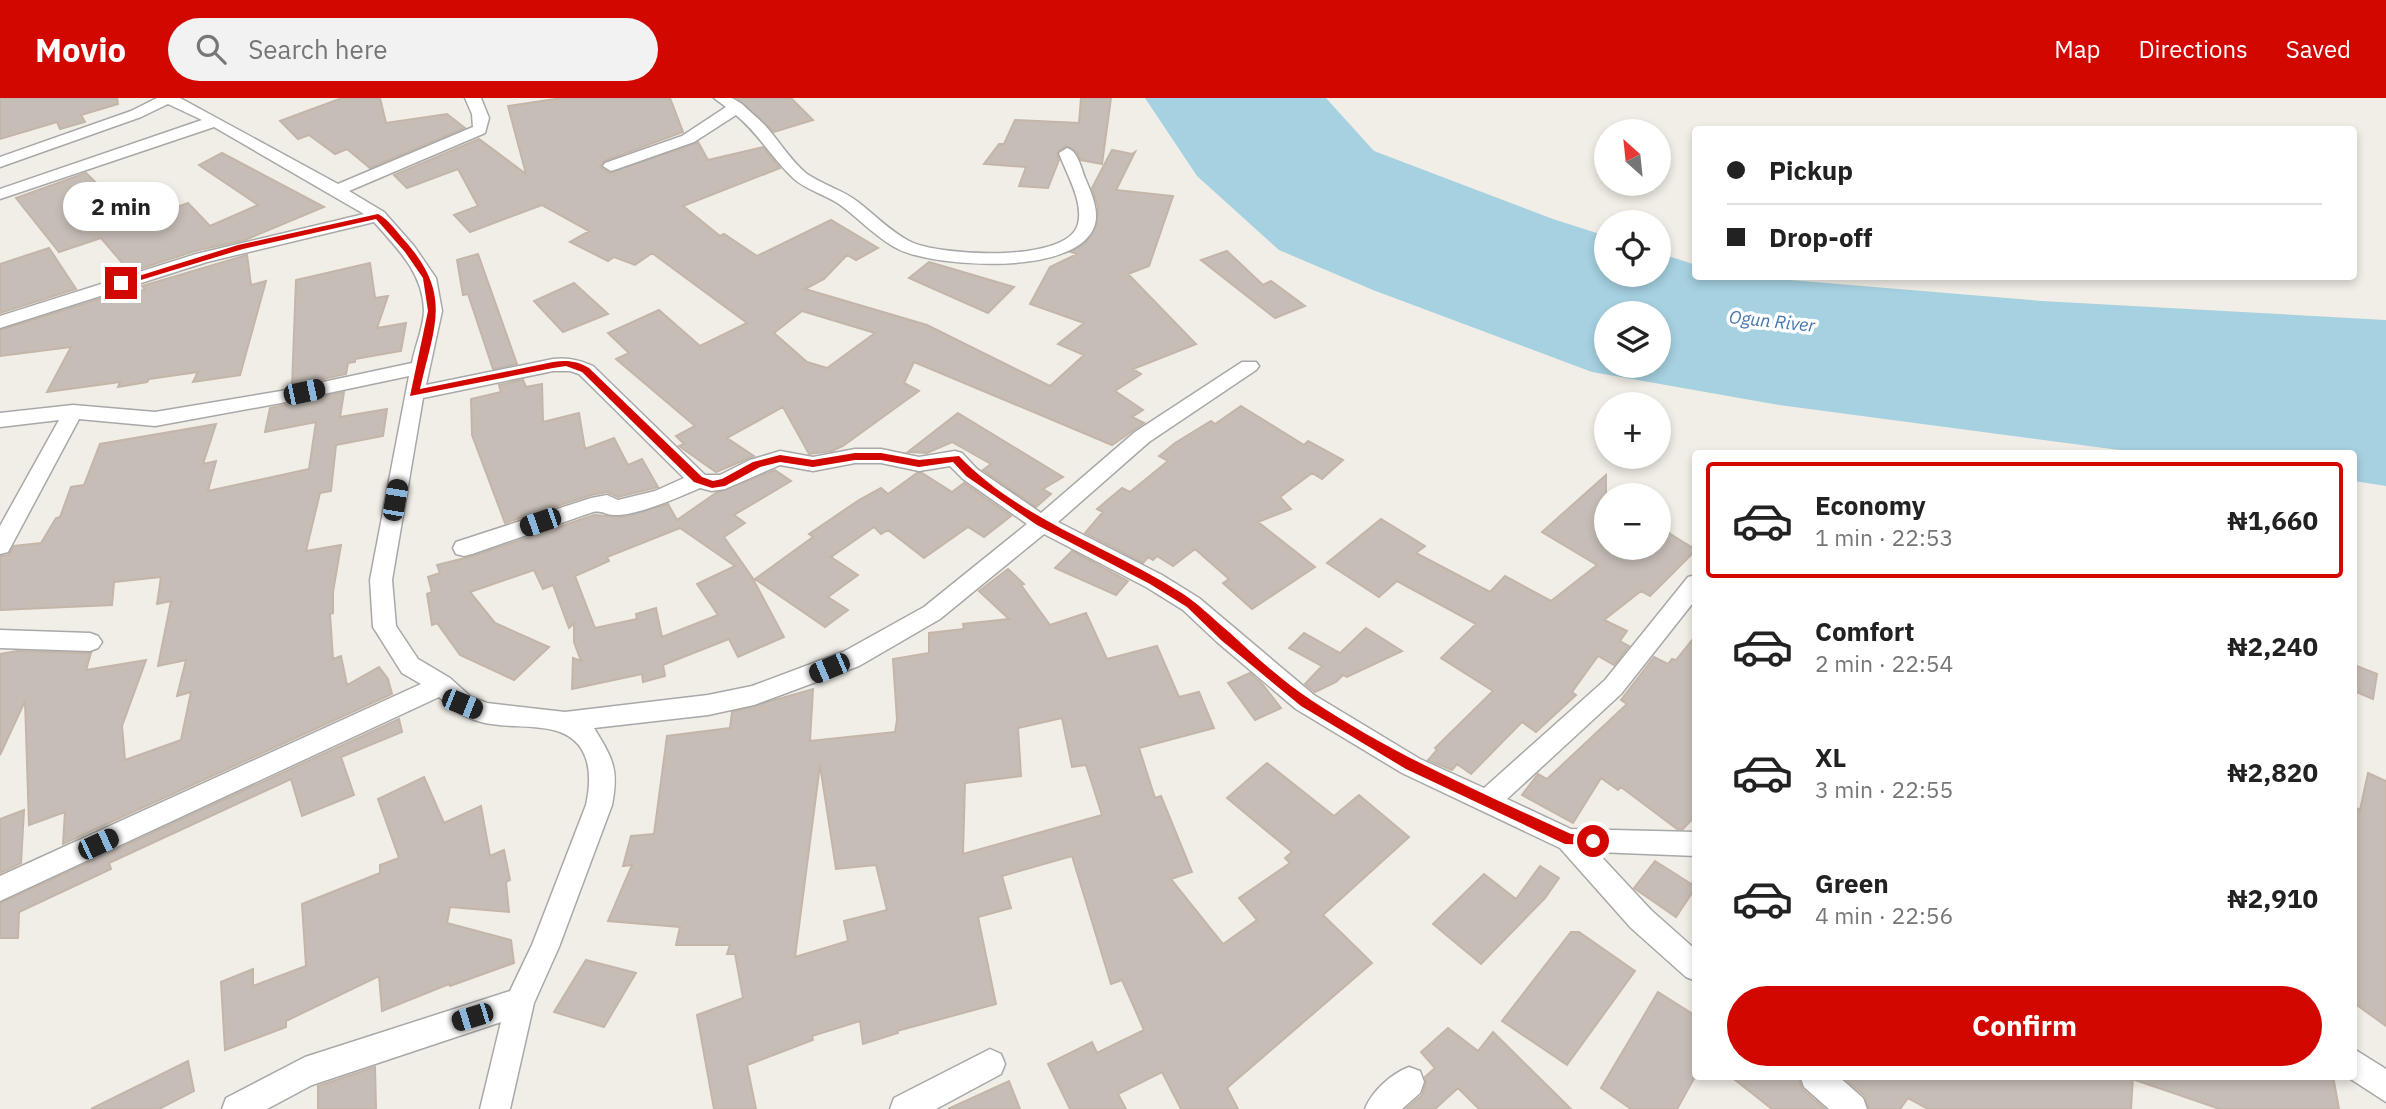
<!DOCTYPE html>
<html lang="en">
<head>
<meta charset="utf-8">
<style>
  body { margin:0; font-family:"IBM Plex Sans",sans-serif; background:#f2f2f2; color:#222; height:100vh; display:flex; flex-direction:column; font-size:26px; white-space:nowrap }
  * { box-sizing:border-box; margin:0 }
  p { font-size:23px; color:#767676 }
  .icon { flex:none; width:38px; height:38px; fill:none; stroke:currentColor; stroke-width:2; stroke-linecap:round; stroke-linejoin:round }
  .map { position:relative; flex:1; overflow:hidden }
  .panel { position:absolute; left:1692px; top:352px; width:665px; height:630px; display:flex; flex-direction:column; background:#fff; border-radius:7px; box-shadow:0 4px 10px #0003 }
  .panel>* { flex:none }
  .top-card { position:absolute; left:1692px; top:28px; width:665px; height:154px; border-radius:7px; box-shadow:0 4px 10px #0003; display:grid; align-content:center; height:154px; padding:0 35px; background:#fff }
  .needle { width:46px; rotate:333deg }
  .buttons { position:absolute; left:1594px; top:21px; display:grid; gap:14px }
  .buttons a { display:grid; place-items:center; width:77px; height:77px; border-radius:50%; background:#fff; box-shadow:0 4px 10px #0003; font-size:35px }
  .end { position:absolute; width:32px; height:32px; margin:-16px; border:9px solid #d10700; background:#fff; box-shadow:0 0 0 4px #fff }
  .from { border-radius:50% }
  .bubble { position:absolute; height:49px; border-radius:24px; background:#fff; box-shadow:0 4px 10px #0003; font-size:23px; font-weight:800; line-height:49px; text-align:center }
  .car { position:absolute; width:21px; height:42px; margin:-21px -10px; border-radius:9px; box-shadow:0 0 5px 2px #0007; background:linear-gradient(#222 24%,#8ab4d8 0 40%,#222 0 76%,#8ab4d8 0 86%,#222 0) }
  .top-card b { display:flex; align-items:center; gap:24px; height:66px; font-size:26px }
  .top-card b+b { border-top:2px solid #e0e0e0 }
  .top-card i { width:18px; height:18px; background:#222 }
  ul { padding:12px 0 0; list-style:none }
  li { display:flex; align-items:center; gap:21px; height:116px; margin:0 14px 10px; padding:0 21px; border:4px solid transparent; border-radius:7px }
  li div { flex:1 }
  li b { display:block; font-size:26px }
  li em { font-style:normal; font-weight:800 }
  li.on { border-color:#d10700 }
  li>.icon { width:63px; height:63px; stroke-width:1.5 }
  .cta { display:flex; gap:14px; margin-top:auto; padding:14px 35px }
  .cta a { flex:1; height:80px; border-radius:42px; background:#d10700; color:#fff; font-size:28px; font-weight:800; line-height:80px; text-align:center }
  header { display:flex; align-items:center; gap:42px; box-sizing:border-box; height:98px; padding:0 35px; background:#d10700; color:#fff }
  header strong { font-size:33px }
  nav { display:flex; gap:38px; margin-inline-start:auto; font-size:24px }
  .search { width:490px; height:63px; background:#f2f2f2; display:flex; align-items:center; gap:18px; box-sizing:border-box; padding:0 24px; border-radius:38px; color:#767676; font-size:26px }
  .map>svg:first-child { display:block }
  .water { fill:#a6d1e0; fill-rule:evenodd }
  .building { fill:#c6beb6; stroke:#c4b5a9; stroke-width:2; fill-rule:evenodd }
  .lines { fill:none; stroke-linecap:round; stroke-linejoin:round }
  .minor-casing { stroke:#a8a8a8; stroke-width:3 }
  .minor { fill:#fff; fill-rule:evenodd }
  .route { fill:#d10700 }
  .labels { text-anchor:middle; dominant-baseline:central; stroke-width:7; stroke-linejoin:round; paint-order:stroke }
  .far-water-label { font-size:18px; font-style:italic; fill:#4676ad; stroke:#fff }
</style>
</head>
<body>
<header>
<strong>Movio</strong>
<div class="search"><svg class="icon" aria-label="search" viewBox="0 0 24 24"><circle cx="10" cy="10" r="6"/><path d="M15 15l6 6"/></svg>Search here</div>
<nav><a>Map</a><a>Directions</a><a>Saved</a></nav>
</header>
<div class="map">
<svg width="2386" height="1011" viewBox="0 0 2386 1011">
  <rect width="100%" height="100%" fill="#f1eee7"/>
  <path class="water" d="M1145 0H1326L1374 53 1553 121 1606 138V177H1659V155L1696 167V178L1753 179 2042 203 2386 222V388L2354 383V355H2142L1779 307 1592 274 1373 192 1279 152 1197 78ZM1606 215H1659V268H1606Z"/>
  <path class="building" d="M0 0H117L118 6 81 17 85 24 60 31 57 24 0 41Z
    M342 0H380L386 25 447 16 465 30 370 70 347 51 335 56 309 37 298 41 280 23Z
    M562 0H670L683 34 604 63 600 69 610 75 698 44 708 62 763 49 780 70 683 108 720 138 724 136 757 158 831 122 878 150 856 162 847 157 824 181 805 191 927 227 1050 288 1084 257 1058 246 1084 225 1030 206 1050 169 1077 156 1071 154 1086 144 1097 127 1098 109 1092 90 1112 52 1132 56 1135 54 1116 92 1173 98 1149 168 1128 176 1196 246 1133 271 1141 276 1115 293 1143 312 1132 319 1144 325 1112 347 914 264 904 285 919 293 843 348 832 353 809 356 783 309 727 340 754 358 716 374 679 348 684 346 676 338 695 328 616 261 629 255 608 235 659 212 700 248 747 225 652 155 635 167 614 159 608 163 570 144 589 133 542 107 470 134 454 117 478 108 458 71 407 90 394 77 479 41 526 76 508 8ZM802 213 875 235 827 270 807 264 774 235Z
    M737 0H791L813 22 774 34Z
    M1081 0H1111L1102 66 1081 62 1076 53 1066 48 1057 54 1059 62 1048 90 1019 88 1026 69 984 66 999 46H1004L1015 22 1079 25Z
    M222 55 324 109 245 142 195 153 130 174 101 140 59 154 16 100 86 75 136 124 188 105 210 128 258 107 199 67Z
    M49 150 76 191 0 215V166Z
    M1227 153 1263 187 1271 183 1305 208 1275 220 1201 162Z
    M478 156 517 266 493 271 468 196 463 197 457 162Z
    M247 157 251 187 266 183 240 277 193 284 198 274 149 281 147 284 118 289 120 284 47 294 71 249 0 258V232L112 197 145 192 142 188Z
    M929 164 1014 189 988 215 909 180Z
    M370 165 375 200 388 198 377 230 406 225 401 253 355 261V264L348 265 346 276 292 288 296 182Z
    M574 185 608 216 563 234 534 203Z
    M523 282 526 289 542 286 543 324 579 315 585 351 614 340 628 367 642 361 658 389 618 399 607 394 591 397 505 425 472 337 471 301 501 294 499 287Z
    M344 294 340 319 387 311 383 338 336 347 331 393 320 395 306 453 341 447 333 494V515L330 516 333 561 341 558 347 587 379 569 388 581 392 596 63 746 65 714 29 727 25 603 0 657V556L17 553 91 555 86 572 146 562 122 628 125 662 181 642 191 594 177 598 186 562 158 568 171 503 157 506 161 479 114 484 112 507 0 512V458L9 457 14 448 41 445 56 420 60 419 71 389 84 387 100 346 216 326 203 366 216 363 208 393 309 371 316 324 265 334 270 310Z
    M1241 308 1304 347 1308 343 1343 362 1322 381 1312 375 1280 399 1291 411 1258 424 1315 469 1252 511 1223 485 1229 481 1195 451 1173 468 1157 458 1153 462 1148 459 1143 465 1085 435 1103 414 1097 411 1122 390 1130 394 1168 363 1159 358 1175 345 1211 323 1215 326Z
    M958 315 1063 379 1043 391 1051 396 1036 409 983 372 991 366 952 344 927 355 908 354Z
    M775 372 791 383 734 417 745 425 724 439 752 479 784 539 738 559 729 541 663 567 665 578 643 584 642 576 572 591 573 560 581 563 574 544V525L569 530 553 487 543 491 534 472 470 494 495 525 549 549 514 582 460 557 437 525 432 527 427 496 432 494 428 479 440 475 437 467 473 458 594 417 624 419 668 406 677 422 716 395ZM680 430 735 468 697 486 718 517 662 539 656 510 636 516 637 521 595 530 575 478 609 463 607 459Z
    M917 375H922L952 394 964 385 1011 418 984 439 968 429 924 460 888 432 881 436 874 429 831 459 858 477 828 499 848 512 825 529 755 481 813 439 809 436 859 402 881 390 888 396Z
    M1606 377V450H1659V429L1696 452 1650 498 1641 493 1604 522 1627 533 1620 543 1629 548 1614 567 1598 558 1572 594 1576 597 1536 634 1522 624 1471 676 1457 666 1452 672 1428 662 1437 652 1435 650 1493 593 1441 560 1476 526 1397 483 1379 499 1327 465 1381 421 1425 448 1416 455 1490 494 1505 478 1551 503 1597 467 1542 434Z
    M1072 453 1128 483 1116 497 1055 470Z
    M1008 471 1024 486 1021 487 1050 527 1086 515 1107 561 1157 548 1179 599 1199 594 1214 630 1139 650 1155 700 1161 698 1192 774 1171 781 1223 846 1257 822 1239 800 1290 765 1285 760 1292 754 1227 700 1267 665 1334 718 1359 697 1409 739 1323 817 1372 865 1227 990 1238 1011H1181L1162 974 1118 996 1126 1011H1070L1048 966 1092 944 1097 955 1144 932 1122 882 1111 886 1072 758 1002 778 1011 810 978 819 996 906 897 933 898 935 863 946 860 923 812 938 813 942 747 967 756 1011H714L697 917 743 900 735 856H727L730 847H676L680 829 608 823 632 767 623 768 631 738 654 736 667 638 730 630 732 614 813 591 810 643 895 634 897 622 893 561 929 555V535L964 531 963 526 1009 521 979 493ZM1062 620 1072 669 1086 667 1102 717 963 756 965 685 1021 678 1018 630ZM820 667 836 771 876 767 887 812 844 823 848 843 795 859Z
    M1366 530 1402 553 1347 579 1343 577 1336 584 1315 594 1305 586 1322 568 1289 550 1304 535 1340 555Z
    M1696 537V717L1683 731H1677L1621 689 1618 692 1601 680 1573 725 1522 697 1538 676 1547 681 1627 606 1621 602 1654 559 1668 566 1672 561 1676 562Z
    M2354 567 2377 576 2373 601 2354 593Z
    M1250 575 1263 587 1281 610 1255 622 1228 585Z
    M399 621 402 634 341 659 354 697 302 718 291 681 109 765 111 771 19 814 18 840H0V805Z
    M2368 675 2386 683V928L2354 905V709L2360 712Z
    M424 679 444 725 481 708 490 758 504 752 510 782 506 784 509 814 450 809 447 825 511 842 514 865 450 888 449 886 382 913 379 878 286 923V929L225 952 221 884 253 871V888L306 868 302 806 380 775V767L399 760 378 701Z
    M24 712 21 765 0 775V721Z
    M1655 763 1696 789 1676 819 1634 790Z
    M1540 768 1559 780 1545 800 1481 866 1433 826 1484 776 1516 801Z
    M1571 834H1579L1635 873 1567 967 1502 923Z
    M586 862 636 875 604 929 554 914Z
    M1658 894 1696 918V977L1677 1011H1631L1601 990Z
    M1448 930 1478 953 1493 934 1571 1011H1479L1458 990 1435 1011H1406L1422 997 1426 985 1425 979 1435 970 1421 954Z
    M188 963 194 993 159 1011H91Z
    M375 969 376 1011H318V988Z
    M1730 978H1798L1802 991 1825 1011H1772Z
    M1842 978H2133L2131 1011H1928L1908 1000 1900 1011H1869L1865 998Z
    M2135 978H2333L2339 1011H2220L2135 982Z
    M1009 983 1020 1011H948Z"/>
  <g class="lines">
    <g class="minor-casing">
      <path id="minor" d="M157 0H180L338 86 473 29 472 16 465 0H481L489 20 485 35 349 93 384 114 414 148 436 180 442 213 426 287 553 261C567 259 580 262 593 268L705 377H720L750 362 780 353 813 359 855 351H881L919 359 955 353 962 355 977 371 1041 415 1135 334 1242 264H1256L1259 268 1256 272 1149 344 1058 424 1162 477 1199 500 1314 597 1420 661 1484 690 1605 582 1688 479 1696 477V501L1621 596 1507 701 1571 731 1696 734V758L1597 754 1651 812 1696 852V883L1686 879 1631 830 1560 750 1402 675 1296 611 1217 544 1183 512 1146 489 1044 436 940 521 859 568 754 607 708 617 594 630C613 661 619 671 612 707L559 849 534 905 510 1011H480L501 924 312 987 267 1011H222L226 1000 305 959 510 893 532 847 586 707C592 680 592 646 560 634 539 626 508 630 485 625 467 621 452 612 439 599L0 803V778L421 586 402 575 373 529 370 482 409 278 281 305 155 328 79 321 8 454 0 456V428L59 322 0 329V315L73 307 155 314 281 293 412 265C415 248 424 228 424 212 423 175 397 150 374 124L207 164 0 230V218L196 156 364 116 214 29 0 101V91L202 22 168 6 141 19 0 69V59L131 13ZM553 273H570L579 276 684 380 655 393 618 402 607 397 591 400 456 444 453 450 456 456 464 458 472 456 593 414C603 412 605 417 614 417 637 418 679 399 700 390L712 393 725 391 780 367 813 373 855 365H881L919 373 950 368 963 381 1027 426 924 509 843 554 752 588 708 597 565 614 487 605 471 599 450 580 418 561 396 528 392 482 423 300Z
        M714 0H732L742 6C751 15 761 22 769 32 781 46 792 64 807 76 823 87 843 92 858 104 875 117 890 133 909 143 937 158 1068 166 1078 126 1084 104 1066 75 1059 55L1067 50C1078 53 1081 70 1085 80 1091 94 1099 112 1095 126 1081 179 936 170 898 151 876 140 859 120 839 106 824 96 806 92 793 80 772 60 758 35 736 17L694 44 617 71 611 73 603 68 605 65 682 38 726 9Z
        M0 532 90 535 98 538 102 544 98 550 90 553 0 550Z
        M990 951 1001 956 1005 966 1001 976 936 1011H890L894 1000Z
        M2354 951 2386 971V1004L2346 978H2354Z
        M1409 969 1420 973 1424 984 1420 995 1402 1011H1365C1372 993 1391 976 1409 969Z
        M1800 978H1838L1863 1000 1867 1011H1829L1804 989Z"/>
    </g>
    <use href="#minor" class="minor"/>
  </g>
  <path class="route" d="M378 116C388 121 397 134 405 143 453 197 434 228 420 291L553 264C567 262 577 263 589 270L702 379 713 383 722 381 753 364 780 357 813 362 855 355H881L919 362 959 358C1019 421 1107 448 1180 494 1198 505 1212 520 1229 534 1254 557 1282 583 1311 602 1392 656 1482 695 1571 736L1597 738V747L1565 746 1406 671 1301 608 1221 542 1187 509 1150 486 1037 427 966 378 953 364 919 369 881 362H855L813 369 780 364 760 369 725 388 712 390 694 384 582 274 566 268 553 270 410 298 428 213 423 180 405 154 376 121 243 151 121 188 116 185 238 147Z"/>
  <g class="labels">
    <g class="far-water-label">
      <text transform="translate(1772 223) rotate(6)">Ogun River</text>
    </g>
  </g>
</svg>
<div class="buttons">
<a><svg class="needle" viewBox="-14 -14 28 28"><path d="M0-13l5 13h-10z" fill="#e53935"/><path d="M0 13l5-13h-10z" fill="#767676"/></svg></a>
<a><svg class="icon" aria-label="locate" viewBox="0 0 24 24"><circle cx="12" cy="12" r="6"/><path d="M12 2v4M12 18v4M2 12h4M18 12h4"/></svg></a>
<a><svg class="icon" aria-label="layers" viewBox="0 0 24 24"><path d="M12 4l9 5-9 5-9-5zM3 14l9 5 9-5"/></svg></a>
<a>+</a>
<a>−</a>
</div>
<i class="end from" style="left:1593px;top:743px"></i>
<i class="end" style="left:121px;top:185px"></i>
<div class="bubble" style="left:63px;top:84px;width:116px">2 min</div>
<i class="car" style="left:304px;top:294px;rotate:78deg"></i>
<i class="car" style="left:395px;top:402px;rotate:10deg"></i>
<i class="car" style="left:540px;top:424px;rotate:251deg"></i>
<i class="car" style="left:829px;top:570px;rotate:247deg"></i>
<i class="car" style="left:462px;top:606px;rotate:112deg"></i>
<i class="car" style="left:98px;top:746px;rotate:65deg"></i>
<i class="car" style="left:472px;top:919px;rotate:253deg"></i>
<div class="top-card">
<b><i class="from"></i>Pickup</b>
<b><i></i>Drop-off</b>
</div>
<section class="panel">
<ul>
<li class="on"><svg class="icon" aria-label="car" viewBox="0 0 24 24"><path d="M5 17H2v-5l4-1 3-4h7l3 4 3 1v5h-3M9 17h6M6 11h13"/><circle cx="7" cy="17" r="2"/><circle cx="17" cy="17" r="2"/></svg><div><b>Economy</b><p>1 min · 22:53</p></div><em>₦1,660</em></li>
<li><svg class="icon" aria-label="car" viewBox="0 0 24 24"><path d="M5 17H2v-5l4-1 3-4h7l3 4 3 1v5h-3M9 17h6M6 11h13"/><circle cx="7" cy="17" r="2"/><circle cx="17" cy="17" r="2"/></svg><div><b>Comfort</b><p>2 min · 22:54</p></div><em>₦2,240</em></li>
<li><svg class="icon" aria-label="car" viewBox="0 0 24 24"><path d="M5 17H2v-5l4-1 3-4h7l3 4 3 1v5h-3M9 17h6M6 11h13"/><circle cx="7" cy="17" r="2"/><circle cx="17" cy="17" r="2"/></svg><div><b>XL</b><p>3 min · 22:55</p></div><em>₦2,820</em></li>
<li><svg class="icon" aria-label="car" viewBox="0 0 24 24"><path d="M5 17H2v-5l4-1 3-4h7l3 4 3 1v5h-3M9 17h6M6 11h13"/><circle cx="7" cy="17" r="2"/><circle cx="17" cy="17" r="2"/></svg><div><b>Green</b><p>4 min · 22:56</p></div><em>₦2,910</em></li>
</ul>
<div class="cta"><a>Confirm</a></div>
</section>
</div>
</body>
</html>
